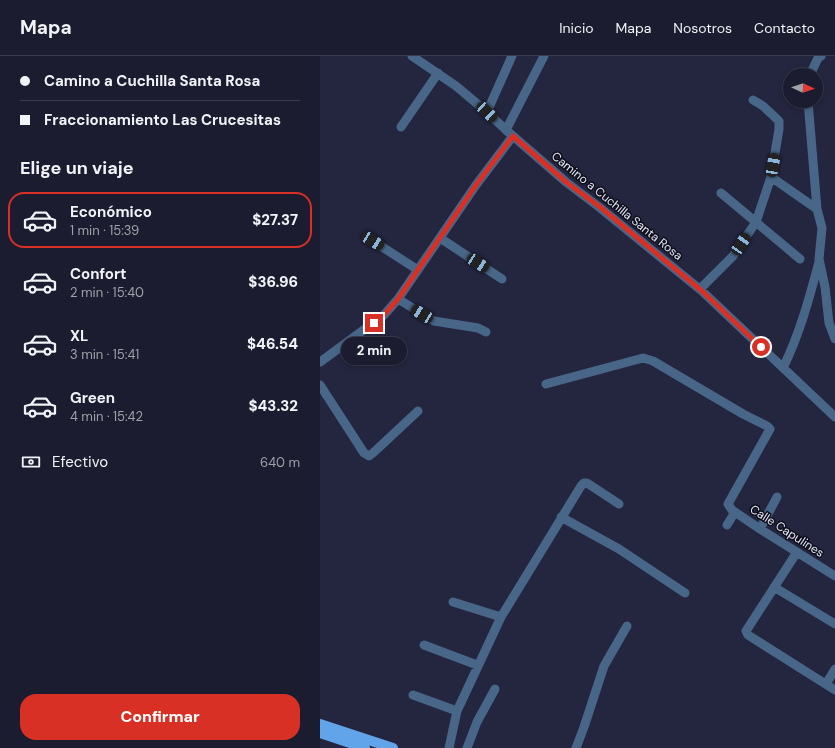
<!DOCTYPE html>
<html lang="es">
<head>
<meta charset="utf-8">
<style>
  body { margin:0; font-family:"DM Sans",sans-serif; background:#242537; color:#f1f3f6; height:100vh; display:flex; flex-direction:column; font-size:15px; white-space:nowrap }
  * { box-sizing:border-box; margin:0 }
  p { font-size:13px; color:#a0a1aa }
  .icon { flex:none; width:22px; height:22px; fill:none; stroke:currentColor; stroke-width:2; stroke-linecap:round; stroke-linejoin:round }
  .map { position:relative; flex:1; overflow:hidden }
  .side { display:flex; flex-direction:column; background:#1b1c2f; width:320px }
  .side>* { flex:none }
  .hud { display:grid; align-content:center; height:88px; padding:0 20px; background:#1b1c2f }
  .needle { width:26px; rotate:94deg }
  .fabs { position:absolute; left:463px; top:12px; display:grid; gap:8px }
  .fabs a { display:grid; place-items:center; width:40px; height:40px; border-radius:50%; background:#1b1c2f; box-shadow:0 2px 6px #0003,0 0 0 1px #393a4b; font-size:20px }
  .end { position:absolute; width:18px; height:18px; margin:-9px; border:5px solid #d93025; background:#fff; box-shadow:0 0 0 2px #fff }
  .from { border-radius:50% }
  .bubble { position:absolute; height:28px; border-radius:14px; background:#1b1c2f; box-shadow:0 2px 6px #0003,0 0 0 1px #393a4b; font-size:13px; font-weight:800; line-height:28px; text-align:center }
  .car { position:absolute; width:12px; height:24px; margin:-12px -6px; border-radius:5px; box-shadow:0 0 3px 1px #0007; background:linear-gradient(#222 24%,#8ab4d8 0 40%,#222 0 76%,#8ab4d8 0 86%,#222 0) }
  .hud b { display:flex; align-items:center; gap:14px; height:38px; font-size:15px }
  .hud b+b { border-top:1px solid #393a4b }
  .hud i { width:10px; height:10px; background:#f1f3f6 }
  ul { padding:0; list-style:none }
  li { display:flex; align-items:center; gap:12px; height:56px; margin:0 8px 6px; padding:0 12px; border:2px solid transparent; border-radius:16px }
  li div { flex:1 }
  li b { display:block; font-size:15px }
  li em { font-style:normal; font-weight:800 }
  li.selected { border-color:#d93025 }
  li>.icon { width:36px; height:36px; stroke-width:1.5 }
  h2 { padding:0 20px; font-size:18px; line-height:48px }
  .pay { display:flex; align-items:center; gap:10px; height:44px; padding:0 20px; font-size:15px }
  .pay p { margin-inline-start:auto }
  .button { display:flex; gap:8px; margin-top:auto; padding:8px 20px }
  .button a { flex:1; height:46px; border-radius:16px; background:#d93025; color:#fff; font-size:16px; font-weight:800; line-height:46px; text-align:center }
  header { display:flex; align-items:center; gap:24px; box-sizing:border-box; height:56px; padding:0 20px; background:#1b1c2f; border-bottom:1px solid #393a4b }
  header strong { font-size:19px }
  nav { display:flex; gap:22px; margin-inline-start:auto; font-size:14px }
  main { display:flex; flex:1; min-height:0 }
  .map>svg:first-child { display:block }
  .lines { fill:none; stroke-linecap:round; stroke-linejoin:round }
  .minor { stroke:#476688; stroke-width:9 }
  .major { stroke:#62a4e9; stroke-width:10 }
  .route { stroke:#d93025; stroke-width:5 }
  .labels { text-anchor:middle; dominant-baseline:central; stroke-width:3; stroke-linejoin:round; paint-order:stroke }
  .street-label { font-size:12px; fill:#e4e6f8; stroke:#0f0f1b }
</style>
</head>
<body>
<header>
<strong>Mapa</strong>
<nav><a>Inicio</a><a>Mapa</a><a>Nosotros</a><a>Contacto</a></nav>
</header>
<main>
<section class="side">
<div class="hud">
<b><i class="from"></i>Camino a Cuchilla Santa Rosa</b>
<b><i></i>Fraccionamiento Las Crucesitas</b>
</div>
<h2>Elige un viaje</h2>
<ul>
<li class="selected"><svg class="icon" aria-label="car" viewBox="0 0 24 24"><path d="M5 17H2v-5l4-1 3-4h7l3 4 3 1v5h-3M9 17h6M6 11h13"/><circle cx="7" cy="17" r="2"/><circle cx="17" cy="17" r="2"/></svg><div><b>Económico</b><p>1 min · 15:39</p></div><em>$27.37</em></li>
<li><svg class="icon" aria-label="car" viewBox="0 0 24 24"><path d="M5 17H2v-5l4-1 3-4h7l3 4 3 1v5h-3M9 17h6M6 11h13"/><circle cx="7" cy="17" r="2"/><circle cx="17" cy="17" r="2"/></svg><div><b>Confort</b><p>2 min · 15:40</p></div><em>$36.96</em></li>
<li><svg class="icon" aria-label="car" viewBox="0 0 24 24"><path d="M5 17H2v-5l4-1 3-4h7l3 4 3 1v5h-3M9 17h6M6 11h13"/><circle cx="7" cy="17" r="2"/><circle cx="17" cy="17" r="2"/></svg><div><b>XL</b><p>3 min · 15:41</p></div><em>$46.54</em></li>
<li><svg class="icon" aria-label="car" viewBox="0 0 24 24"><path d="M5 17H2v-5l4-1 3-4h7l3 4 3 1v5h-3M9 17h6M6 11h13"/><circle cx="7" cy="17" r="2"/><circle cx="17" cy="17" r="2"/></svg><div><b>Green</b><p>4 min · 15:42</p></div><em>$43.32</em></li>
</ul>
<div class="pay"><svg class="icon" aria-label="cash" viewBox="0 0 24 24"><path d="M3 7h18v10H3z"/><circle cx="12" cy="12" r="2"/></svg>Efectivo<p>640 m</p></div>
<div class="button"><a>Confirmar</a></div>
</section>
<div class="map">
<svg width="515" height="692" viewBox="0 0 515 692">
  <rect width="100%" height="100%" fill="#24253f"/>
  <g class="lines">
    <path class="minor" d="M92 0 136 30 167 56 186 74 246 126 279 151 382 235 515 361
      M490 19 498 2 501 0
      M488 45 497 153 502 172 499 203 505 231 509 267 515 283
      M167 56 192 0
      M81 71 118 17
      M186 74 224 0
      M451 121 497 153
      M401 137 480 203
      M120 182 182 223
      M53 185 98 214
      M380 233 413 200 436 166 451 121 459 73V65L443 50 433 44
      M78 243 114 265 158 272 166 276
      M0 306 64 259 78 243 156 129 193 80
      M463 312C480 277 489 243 499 206
      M226 328 323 302 333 305 423 358 447 370 450 373 408 448 412 454 440 473 515 520
      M0 329 44 397 49 400 53 397 98 355
      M241 461 299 493 365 537
      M407 469 415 456
      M440 473 457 441
      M477 496 426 575 428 579 515 634
      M454 531 515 568
      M133 546 181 561
      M104 589 157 609
      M506 628 515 613
      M93 639 137 655
      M129 692 137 655 181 561 261 430 264 427H267L299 448
      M147 692 157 666 175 633
      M256 692 264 671 284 610 307 570"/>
    <path class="major" d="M0 668 73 692
      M0 677 45 692"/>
  </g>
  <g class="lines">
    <path class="route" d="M54 267 64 259 78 243 156 129 193 80 246 126 280 151 382 235 441 291"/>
  </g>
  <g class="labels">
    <g class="street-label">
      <text transform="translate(297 150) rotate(39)">Camino a Cuchilla Santa Rosa</text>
      <text transform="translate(467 475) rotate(33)">Calle Capulines</text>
    </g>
  </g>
</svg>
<div class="fabs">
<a><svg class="needle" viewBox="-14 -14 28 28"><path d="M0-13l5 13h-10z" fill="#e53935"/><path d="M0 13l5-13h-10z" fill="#a0a1aa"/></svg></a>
</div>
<i class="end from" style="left:441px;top:291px"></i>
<i class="end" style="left:54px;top:267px"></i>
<div class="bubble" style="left:21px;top:281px;width:66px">2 min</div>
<i class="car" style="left:167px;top:56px;rotate:133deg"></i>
<i class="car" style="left:453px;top:109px;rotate:10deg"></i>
<i class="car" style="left:53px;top:185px;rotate:122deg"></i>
<i class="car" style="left:421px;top:188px;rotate:34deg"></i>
<i class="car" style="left:158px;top:207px;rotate:123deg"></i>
<i class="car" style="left:102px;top:258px;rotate:301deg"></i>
</div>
</main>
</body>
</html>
